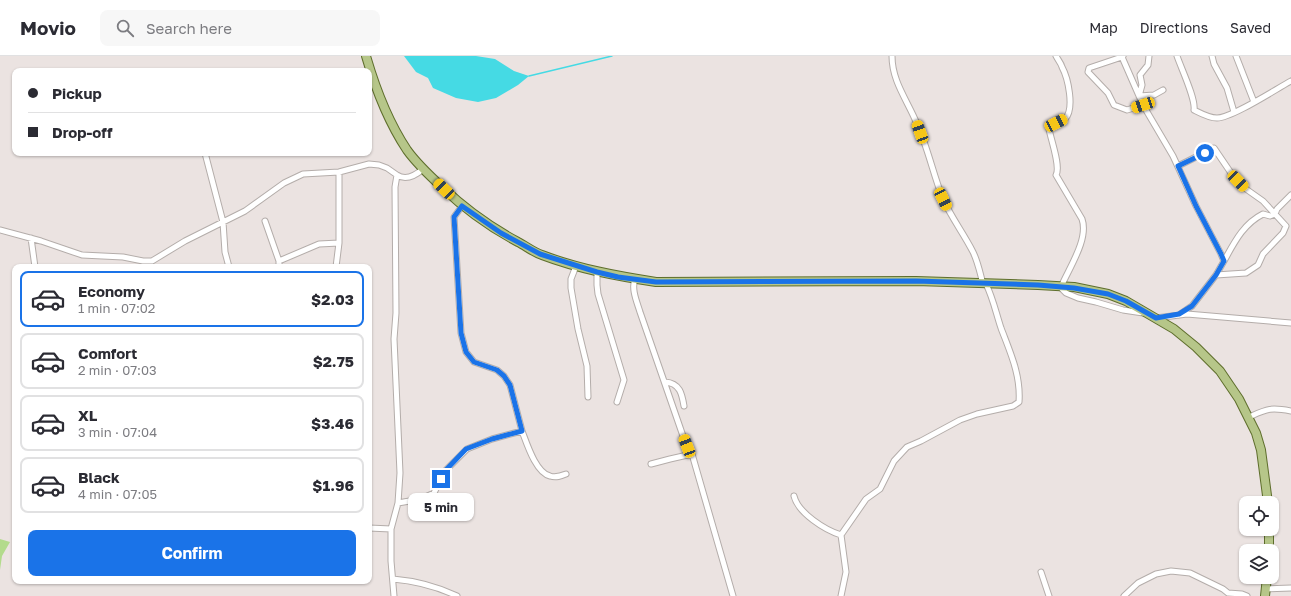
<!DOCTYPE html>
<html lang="en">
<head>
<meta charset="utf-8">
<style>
  body { margin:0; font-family:"Golos Text",sans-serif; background:#f7f7f7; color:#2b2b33; height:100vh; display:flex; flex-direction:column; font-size:15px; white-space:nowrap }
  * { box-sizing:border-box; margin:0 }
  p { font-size:13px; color:#7c7c81 }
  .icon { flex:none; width:22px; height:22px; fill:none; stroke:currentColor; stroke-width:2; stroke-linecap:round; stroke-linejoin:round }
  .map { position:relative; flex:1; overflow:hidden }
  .details { position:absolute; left:12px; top:208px; width:360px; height:320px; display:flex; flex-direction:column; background:#fff; border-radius:8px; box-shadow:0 1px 3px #0004 }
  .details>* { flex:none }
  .banner { position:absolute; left:12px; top:12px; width:360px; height:88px; border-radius:8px; box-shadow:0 1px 3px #0004; display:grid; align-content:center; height:88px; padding:0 16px; background:#fff }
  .controls { position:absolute; left:1239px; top:440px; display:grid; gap:8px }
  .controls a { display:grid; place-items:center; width:40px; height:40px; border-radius:8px; background:#fff; box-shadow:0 1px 3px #0004; font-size:20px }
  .end { position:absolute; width:18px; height:18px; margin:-9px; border:5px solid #1a73e8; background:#fff; box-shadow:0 0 0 2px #fff }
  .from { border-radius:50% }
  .bubble { position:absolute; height:28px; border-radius:8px; background:#fff; box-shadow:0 1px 3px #0004; font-size:13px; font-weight:700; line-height:28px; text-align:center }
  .car { position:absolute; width:12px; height:24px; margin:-12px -6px; border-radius:5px; box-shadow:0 0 3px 1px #0007; background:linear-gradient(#f5c518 24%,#345 0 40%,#f5c518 0 76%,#345 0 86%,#f5c518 0) }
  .banner b { display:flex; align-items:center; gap:14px; height:38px; font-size:15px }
  .banner b+b { border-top:1px solid #e1e1e2 }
  .banner i { width:10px; height:10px; background:#2b2b33 }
  ul { padding:7px 0 0; list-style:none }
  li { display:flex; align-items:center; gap:12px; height:56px; margin:0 8px 6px; padding:0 8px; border:2px solid #e1e1e2; border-radius:8px }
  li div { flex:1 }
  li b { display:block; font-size:15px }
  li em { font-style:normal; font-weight:700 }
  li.current { border-color:#1a73e8 }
  li>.icon { width:36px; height:36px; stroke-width:1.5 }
  .action { display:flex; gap:8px; margin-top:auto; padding:8px 16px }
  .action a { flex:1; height:46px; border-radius:8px; background:#1a73e8; color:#fff; font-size:16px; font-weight:700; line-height:46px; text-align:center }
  header { display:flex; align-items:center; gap:24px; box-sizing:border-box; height:56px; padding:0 20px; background:#fff; border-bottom:1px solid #e1e1e2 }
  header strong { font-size:19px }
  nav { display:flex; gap:22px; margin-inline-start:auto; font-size:14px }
  .search { width:280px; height:36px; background:#f7f7f7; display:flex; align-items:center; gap:10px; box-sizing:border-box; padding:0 14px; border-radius:8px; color:#7c7c81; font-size:15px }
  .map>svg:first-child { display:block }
  .green { fill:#b3db8c }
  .water { fill:#45dae4 }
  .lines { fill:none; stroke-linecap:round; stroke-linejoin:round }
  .stream { stroke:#45dae4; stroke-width:1.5 }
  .minor-casing { stroke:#b4adaa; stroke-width:7 }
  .primary-casing { stroke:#5e6e2c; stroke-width:10 }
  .minor { stroke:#fff; stroke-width:5 }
  .primary { stroke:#b6c689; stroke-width:8 }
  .route { stroke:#1a73e8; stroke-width:5 }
</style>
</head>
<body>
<header>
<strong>Movio</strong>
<div class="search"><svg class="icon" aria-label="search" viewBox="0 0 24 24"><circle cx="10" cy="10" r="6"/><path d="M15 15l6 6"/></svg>Search here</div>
<nav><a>Map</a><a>Directions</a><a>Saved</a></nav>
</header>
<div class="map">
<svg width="1291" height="540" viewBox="0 0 1291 540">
  <rect width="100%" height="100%" fill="#ebe3e1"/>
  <path class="green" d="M0 483 10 486 2 500 0 514Z"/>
  <path class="water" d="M404 0H476L495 3 514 15 529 20 518 29 496 42 478 46 456 42 433 32 428 22 416 16Z"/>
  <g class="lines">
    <path class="stream" d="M529 20 612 0"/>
    <g class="minor-casing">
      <path id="minor" d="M892 0C892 26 908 45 917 68 928 92 933 118 943 143 951 161 964 178 973 196 978 206 980 217 983 228
        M1056 0C1058 4 1061 7 1062 11 1068 22 1075 53 1065 63 1061 67 1054 69 1049 73 1051 84 1061 111 1056 119L1082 163C1089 183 1069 212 1061 231
        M1121 0 1122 1 1143 49 1127 54 1114 49 1108 37 1088 16 1089 12 1122 1 1123 0
        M1177 0C1181 12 1196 43 1194 54 1200 57 1209 62 1217 62 1232 62 1276 33 1291 25
        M1212 0 1214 8 1227 32 1234 56
        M1236 0 1254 46
        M1139 40 1142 29 1140 19 1148 9 1149 0
        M1139 40 1154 39 1163 34
        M1143 49 1173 100 1196 150 1221 198 1224 205 1216 219 1192 250 1179 259
        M205 97 223 166 225 196 229 211
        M1178 110 1214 92 1231 117 1246 133 1263 145 1286 170 1283 177 1263 198 1258 209 1246 217 1216 219
        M265 165 279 205
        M0 174 41 185 82 199 123 201 143 205H152L185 185 245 155 284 127 303 118 339 116 369 108 379 109 387 112 397 119
        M31 182 35 211
        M339 187V116
        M1224 205C1234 187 1243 168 1263 158L1270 160 1275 158 1277 153 1291 139
        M576 210 571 223V232L578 273 587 310 588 341
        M279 211V205L319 188 339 187 336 211
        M597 216V229L598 238 624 324 617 346
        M635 223C631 233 637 246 640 256L683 380 692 398 670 403 651 408
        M1060 231 1066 237 1078 242 1096 246 1123 254 1143 257
        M1156 262 1187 258 1291 267
        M665 326C680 327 682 338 684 350
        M1249 361C1267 353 1270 351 1291 355
        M522 375C527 388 536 417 550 420 556 422 561 420 566 418
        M692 398 733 540
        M794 440C798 457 825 474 841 479L866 443 880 433 894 405 907 391 921 385 960 364 977 358 1013 350 1019 346C1021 319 1010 296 1001 272 996 257 993 242 986 228
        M398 447 421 443 434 437 444 416 467 393 492 383 522 375 510 329 504 320 497 314 474 306 466 296 461 277 454 161 462 150
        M369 472 391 473
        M841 479 846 516 841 540
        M1041 516 1049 540
        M393 523C416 525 436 530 457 540
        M1266 533 1291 532
        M394 540 391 505V473L398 447 400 417 394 283 396 257 395 131 397 119C406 125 416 119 423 113
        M1124 540 1138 527 1156 518 1171 515 1190 517 1223 533 1228 537 1242 538 1247 540"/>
    </g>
    <g class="primary-casing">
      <path id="primary" d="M366 0C375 31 389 67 407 94 417 108 430 120 442 131 465 153 490 171 518 186 526 190 533 196 542 199 579 213 617 220 656 226L916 225 1038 229 1074 231 1108 238 1126 245 1174 273 1196 291 1220 315 1239 343 1256 377 1261 394 1268 447
        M1269 473V495
        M1265 540 1267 521"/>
    </g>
    <use href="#minor" class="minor"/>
    <use href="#primary" class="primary"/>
  </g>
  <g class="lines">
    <path class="route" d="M441 423 444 416 466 393 492 383 522 375 510 329 504 320 497 314 474 306 466 296 461 277 454 161 462 150 501 177 540 198 597 216 618 221 656 226 916 225 1038 229 1074 232 1108 238 1126 245 1156 262 1179 258 1192 250 1216 219 1224 205 1221 198 1196 150 1178 110 1205 97"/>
  </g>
</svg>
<div class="controls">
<a><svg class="icon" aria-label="locate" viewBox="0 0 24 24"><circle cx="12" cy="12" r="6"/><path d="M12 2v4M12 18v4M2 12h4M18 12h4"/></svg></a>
<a><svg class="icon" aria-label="layers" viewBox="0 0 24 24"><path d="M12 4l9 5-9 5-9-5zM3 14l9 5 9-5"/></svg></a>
</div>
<i class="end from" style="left:1205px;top:97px"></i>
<i class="end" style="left:441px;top:423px"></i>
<div class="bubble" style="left:408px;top:437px;width:66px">5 min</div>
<i class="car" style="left:1143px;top:49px;rotate:252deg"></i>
<i class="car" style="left:1056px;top:67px;rotate:63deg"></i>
<i class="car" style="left:920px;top:76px;rotate:340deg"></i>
<i class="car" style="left:1238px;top:125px;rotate:136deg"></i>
<i class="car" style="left:444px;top:133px;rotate:314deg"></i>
<i class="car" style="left:943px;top:143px;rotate:154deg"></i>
<i class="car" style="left:687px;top:390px;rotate:339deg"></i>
<div class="banner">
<b><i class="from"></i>Pickup</b>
<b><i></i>Drop-off</b>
</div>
<section class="details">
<ul>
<li class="current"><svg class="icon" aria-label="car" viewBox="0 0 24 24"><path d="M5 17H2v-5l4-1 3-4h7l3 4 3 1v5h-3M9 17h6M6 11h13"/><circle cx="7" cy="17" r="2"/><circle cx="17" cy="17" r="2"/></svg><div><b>Economy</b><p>1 min · 07:02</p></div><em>$2.03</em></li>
<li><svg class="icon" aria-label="car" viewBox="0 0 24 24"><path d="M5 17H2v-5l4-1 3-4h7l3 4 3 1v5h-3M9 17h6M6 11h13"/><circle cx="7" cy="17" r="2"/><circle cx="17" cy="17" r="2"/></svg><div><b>Comfort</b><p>2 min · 07:03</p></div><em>$2.75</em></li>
<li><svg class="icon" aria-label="car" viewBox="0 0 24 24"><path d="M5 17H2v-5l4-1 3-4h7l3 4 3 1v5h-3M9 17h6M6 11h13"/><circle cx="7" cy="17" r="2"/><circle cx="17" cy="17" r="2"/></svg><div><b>XL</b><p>3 min · 07:04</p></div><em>$3.46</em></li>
<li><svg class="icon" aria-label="car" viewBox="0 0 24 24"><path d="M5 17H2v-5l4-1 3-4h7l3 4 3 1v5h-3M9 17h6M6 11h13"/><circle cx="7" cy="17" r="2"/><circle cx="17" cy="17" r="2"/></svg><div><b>Black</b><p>4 min · 07:05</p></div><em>$1.96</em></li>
</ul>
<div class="action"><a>Confirm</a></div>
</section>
</div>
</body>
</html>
